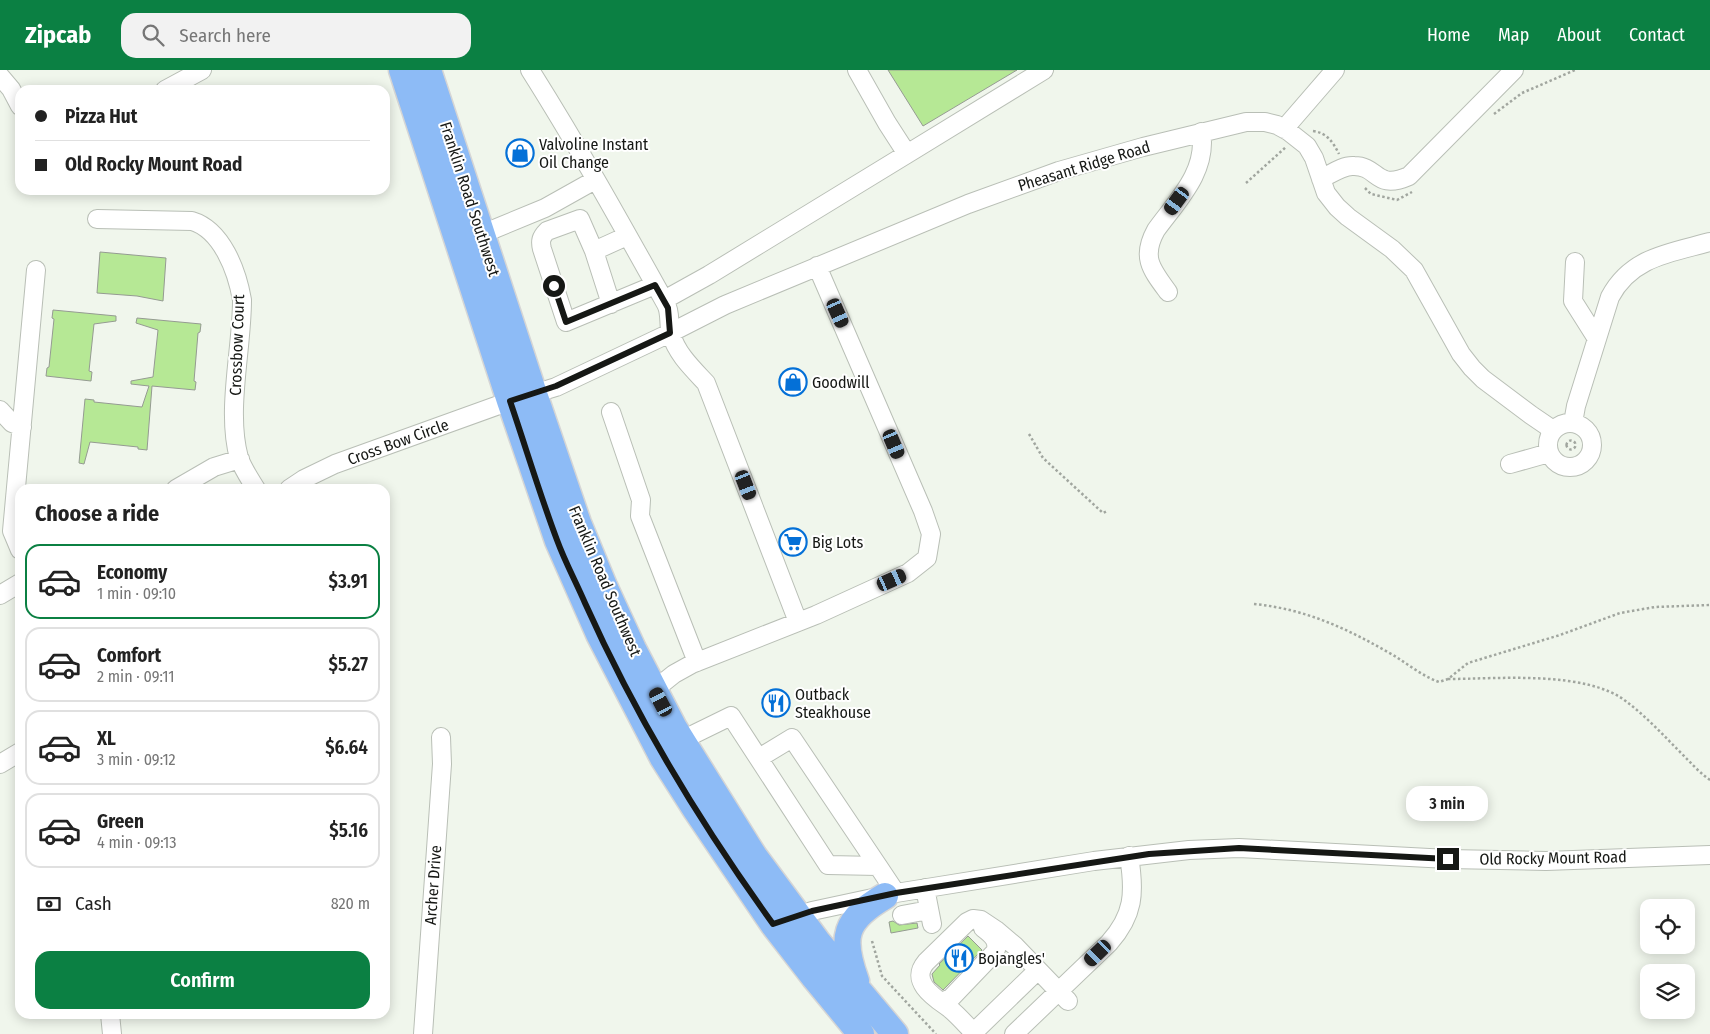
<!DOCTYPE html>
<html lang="en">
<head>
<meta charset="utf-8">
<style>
  body { margin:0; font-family:"Fira Sans Condensed",sans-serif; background:#f2f2f2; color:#222; height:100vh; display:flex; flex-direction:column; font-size:19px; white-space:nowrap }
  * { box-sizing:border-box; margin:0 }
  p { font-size:16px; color:#767676 }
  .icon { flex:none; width:28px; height:28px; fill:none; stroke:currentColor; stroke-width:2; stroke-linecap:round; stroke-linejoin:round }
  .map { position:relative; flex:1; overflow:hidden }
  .drawer { position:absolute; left:15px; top:414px; width:375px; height:535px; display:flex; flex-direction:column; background:#fff; border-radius:15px; box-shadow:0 2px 12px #0003 }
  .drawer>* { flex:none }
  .top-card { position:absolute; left:15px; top:15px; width:375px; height:110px; border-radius:15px; box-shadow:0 2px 12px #0003; display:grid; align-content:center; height:110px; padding:0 20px; background:#fff }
  .buttons { position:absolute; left:1640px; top:829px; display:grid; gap:10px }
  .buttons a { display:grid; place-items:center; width:55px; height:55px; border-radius:10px; background:#fff; box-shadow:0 2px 12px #0003; font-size:25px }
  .end { position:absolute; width:22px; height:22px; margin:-11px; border:6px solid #161815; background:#fff; box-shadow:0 0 0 2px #fff }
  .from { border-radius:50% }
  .bubble { position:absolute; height:35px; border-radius:15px; background:#fff; box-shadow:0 2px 12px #0003; font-size:16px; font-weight:600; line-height:35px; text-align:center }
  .car { position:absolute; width:15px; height:30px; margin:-15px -8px; border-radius:6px; box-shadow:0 0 4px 1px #0007; background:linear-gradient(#222 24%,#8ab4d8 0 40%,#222 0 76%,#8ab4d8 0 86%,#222 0) }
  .top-card b { display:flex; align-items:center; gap:18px; height:48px; font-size:19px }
  .top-card b+b { border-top:1px solid #e0e0e0 }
  .top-card i { width:12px; height:12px; background:#222 }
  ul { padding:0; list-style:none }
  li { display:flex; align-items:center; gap:15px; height:75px; margin:0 10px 8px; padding:0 10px; border:2px solid #e0e0e0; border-radius:15px }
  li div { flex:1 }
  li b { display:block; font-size:19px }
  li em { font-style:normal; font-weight:600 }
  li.selected { border-color:#0b8043 }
  li>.icon { width:45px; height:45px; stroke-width:1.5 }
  h2 { padding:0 20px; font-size:22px; line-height:60px }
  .pay { display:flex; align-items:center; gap:12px; height:55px; padding:0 20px; font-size:19px }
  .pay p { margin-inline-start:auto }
  .cta { display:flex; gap:10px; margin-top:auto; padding:10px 20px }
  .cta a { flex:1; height:58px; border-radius:15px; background:#0b8043; color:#fff; font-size:20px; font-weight:600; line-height:58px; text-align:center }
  header { display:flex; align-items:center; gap:30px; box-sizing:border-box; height:70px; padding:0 25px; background:#0b8043; color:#fff }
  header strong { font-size:24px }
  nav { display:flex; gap:28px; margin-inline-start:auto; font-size:18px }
  .search { width:350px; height:45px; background:#f2f2f2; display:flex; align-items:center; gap:12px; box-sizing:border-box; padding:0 18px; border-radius:15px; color:#767676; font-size:19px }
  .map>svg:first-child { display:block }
  .building { fill:#b6e895; stroke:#959b92 }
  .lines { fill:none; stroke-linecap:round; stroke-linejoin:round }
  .minor-casing { stroke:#b9bfb6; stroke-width:20 }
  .highway-casing { stroke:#d5d5d5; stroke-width:29 }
  .path { stroke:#a1a69f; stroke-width:2.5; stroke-dasharray:2.5 2.5; stroke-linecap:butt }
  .minor { stroke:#fff; stroke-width:18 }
  .highway { stroke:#8dbbf6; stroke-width:26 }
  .route { stroke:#161815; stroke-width:6 }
  .labels { text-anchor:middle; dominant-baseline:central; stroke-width:4; stroke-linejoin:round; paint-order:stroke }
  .poi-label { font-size:16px; fill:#161815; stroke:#fff; text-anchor:start }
  .street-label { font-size:16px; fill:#161815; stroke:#fff }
</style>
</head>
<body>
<header>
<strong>Zipcab</strong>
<div class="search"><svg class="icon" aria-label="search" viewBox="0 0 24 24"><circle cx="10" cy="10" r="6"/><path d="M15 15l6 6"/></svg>Search here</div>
<nav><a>Home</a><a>Map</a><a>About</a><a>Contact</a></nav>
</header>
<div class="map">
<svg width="1710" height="964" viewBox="0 0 1710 964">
  <rect width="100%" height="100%" fill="#f0f6ec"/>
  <path class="building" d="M888 0H1017L923 56Z
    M100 182 166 188 163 231 137 226 97 223Z
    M53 240 116 246V251L94 254 89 301 92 302 91 311 46 306 47 298 49 297 54 249 52 248Z
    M137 248 201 254 200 262 198 263 194 311 196 312 195 320 152 316 147 380 138 379V377L90 372 84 394 79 393 85 329 94 330V332L142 337 149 316 131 314V311L153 307 158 260 136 253Z
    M893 851 899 855 917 853 918 858 891 863 889 852Z
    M968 866 982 880 943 920 934 912 932 904 940 895 939 894Z"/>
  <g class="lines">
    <g class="minor-casing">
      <path id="minor" d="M530 0C578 76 622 155 666 234 671 243 668 254 671 264 677 284 692 298 706 313L798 552
        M0 6 11 19 20 36
        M165 20 202 0
        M1284 59 1335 0
        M907 84 1044 0
        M1321 109C1331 104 1343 95 1354 96 1379 96 1375 121 1409 106L1514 0
        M97 149 192 151C222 160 237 201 242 230 242 280 226 341 239 388 243 399 250 409 256 419
        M482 164 545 138 595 110
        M627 166 594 181 580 149 547 161C541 167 540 171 542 179L566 252 655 215
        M594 181 611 234
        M1575 192 1573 231 1597 269
        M1168 222C1151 199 1141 187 1156 160 1177 131 1208 101 1201 62
        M664 230 709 205 907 84 887 53 857 0
        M0 340 12 353 22 357
        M611 342 641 430 640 446 697 592
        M1548 375a22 22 0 1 1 44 0a22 22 0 1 1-44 0Z
        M1573 353 1576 336 1610 227C1631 187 1670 183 1710 172
        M1510 394 1549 383
        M176 419 214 397 240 389
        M289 419 304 409 335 394 510 331 556 317 670 263 725 235 968 134 1059 101 1143 77 1246 52H1265L1277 55 1288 61 1307 76 1314 88 1326 123 1337 137 1348 147 1392 179 1414 200 1461 284 1472 298 1483 309 1531 345 1553 360
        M20 480 12 461 36 200
        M0 525 20 513
        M654 620 674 604 692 594 816 545 908 503 927 488 931 464 923 441 817 196
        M682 670 731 646 828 795 878 796 896 823
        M759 688 792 668 878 796
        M0 694 20 682
        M925 818 932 854
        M902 845 929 840
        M790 848 812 841 896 823 1094 791 1189 780 1239 778 1448 789 1546 791 1710 785
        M939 931H944L951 928 995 882C1000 871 991 864 983 858
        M110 944 112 964
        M973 963 1038 900
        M423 964 442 694 441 667
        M975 964C967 956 959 946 949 938 935 928 909 912 926 892L967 852 973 849 981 850 996 860 1015 876 1068 931
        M1014 964 1109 873C1134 845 1135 823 1129 786"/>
    </g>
    <g class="highway-casing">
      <path id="highway" d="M402 0 510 331 558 471 599 564 663 688 696 740 773 854 814 907 861 964
        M428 0 534 324 578 453 604 516 633 579 674 658 754 786 817 871 895 964
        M856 911C840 867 844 850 885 826"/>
    </g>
    <path class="path" d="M1494 44 1522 23 1575 0
      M1313 61C1327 63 1333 72 1339 84
      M1246 113 1286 77
      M1365 118 1371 124 1397 130 1412 122
      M1029 364 1043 388 1103 443 1107 441
      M1566.5 375a4.5 4.5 0 1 1 9 0a4.5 4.5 0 1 1-9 0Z
      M1254 534C1306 539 1348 559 1393 585 1408 594 1422 606 1439 612L1448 609 1468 593 1560 565 1620 543 1655 537 1710 535
      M1448 609C1498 609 1587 600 1627 632 1648 648 1666 668 1685 687 1693 695 1701 704 1710 710
      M872 871 882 906 936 964"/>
    <use href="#minor" class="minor"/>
    <use href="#highway" class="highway"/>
  </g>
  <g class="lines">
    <path class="route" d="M554 216 566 252 655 215 668 238 670 263 556 316 510 331C526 378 540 425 557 470 565 492 576 512 585 533 636 647 700 753 773 854L812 841 896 823 1149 784 1239 778 1448 789"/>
  </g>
  <defs>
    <g id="shop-ring" transform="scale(1.4375)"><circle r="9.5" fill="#fff" stroke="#0470d7" stroke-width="1.5"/><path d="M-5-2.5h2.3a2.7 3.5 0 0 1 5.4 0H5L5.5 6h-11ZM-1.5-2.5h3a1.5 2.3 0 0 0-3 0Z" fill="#0470d7"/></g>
    <g id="supermarket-ring" transform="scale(1.4375)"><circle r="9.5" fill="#fff" stroke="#0470d7" stroke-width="1.5"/><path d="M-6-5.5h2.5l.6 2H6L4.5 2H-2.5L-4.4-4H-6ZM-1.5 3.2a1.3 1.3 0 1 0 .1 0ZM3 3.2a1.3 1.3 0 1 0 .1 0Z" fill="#0470d7"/></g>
    <g id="restaurant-ring" transform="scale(1.4375)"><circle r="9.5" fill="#fff" stroke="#0470d7" stroke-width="1.5"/><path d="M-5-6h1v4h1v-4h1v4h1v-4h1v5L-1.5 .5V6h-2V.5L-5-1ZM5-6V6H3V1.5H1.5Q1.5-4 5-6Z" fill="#0470d7"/></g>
  </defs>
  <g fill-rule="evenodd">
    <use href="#shop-ring" x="520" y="83"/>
    <use href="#shop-ring" x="793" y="312"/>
    <use href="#supermarket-ring" x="793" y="472"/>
    <use href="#restaurant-ring" x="776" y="633"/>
    <use href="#restaurant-ring" x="959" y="888"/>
  </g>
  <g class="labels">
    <g class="poi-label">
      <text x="539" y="74">Valvoline Instant<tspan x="539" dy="18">Oil Change</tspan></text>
      <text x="812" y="312">Goodwill</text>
      <text x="812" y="472">Big Lots</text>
      <text x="795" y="624">Outback<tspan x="795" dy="18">Steakhouse</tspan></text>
      <text x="978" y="888">Bojangles'</text>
    </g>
    <g class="street-label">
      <text transform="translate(1084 96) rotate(-17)">Pheasant Ridge Road</text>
      <text transform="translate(470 129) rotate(72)">Franklin Road Southwest</text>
      <text transform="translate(237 275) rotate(-88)">Crossbow Court</text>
      <text transform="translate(398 372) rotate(-20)">Cross Bow Circle</text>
      <text transform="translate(605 511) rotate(67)">Franklin Road Southwest</text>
      <text transform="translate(1553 788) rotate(-1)">Old Rocky Mount Road</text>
      <text transform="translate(433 815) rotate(-86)">Archer Drive</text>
    </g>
  </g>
</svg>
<div class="buttons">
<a><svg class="icon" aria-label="locate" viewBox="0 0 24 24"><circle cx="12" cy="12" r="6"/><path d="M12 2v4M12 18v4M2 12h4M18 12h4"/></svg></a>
<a><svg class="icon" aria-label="layers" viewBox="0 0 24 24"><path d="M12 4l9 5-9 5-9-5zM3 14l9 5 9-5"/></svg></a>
</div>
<i class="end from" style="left:554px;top:216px"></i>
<i class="end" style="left:1448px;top:789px"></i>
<div class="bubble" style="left:1406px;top:716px;width:82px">3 min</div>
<i class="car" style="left:1177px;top:131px;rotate:216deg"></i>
<i class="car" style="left:838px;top:243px;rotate:156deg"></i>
<i class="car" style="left:894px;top:374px;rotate:157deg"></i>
<i class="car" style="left:746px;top:415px;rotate:159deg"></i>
<i class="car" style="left:892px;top:510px;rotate:66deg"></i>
<i class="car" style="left:661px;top:632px;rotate:332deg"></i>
<i class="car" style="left:1098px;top:883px;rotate:226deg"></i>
<div class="top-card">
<b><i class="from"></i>Pizza Hut</b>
<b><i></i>Old Rocky Mount Road</b>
</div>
<section class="drawer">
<h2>Choose a ride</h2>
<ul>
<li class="selected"><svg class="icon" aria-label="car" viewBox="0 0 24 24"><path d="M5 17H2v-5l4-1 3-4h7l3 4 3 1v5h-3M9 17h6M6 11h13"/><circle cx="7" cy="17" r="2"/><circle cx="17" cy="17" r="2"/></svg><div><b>Economy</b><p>1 min · 09:10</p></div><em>$3.91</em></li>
<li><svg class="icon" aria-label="car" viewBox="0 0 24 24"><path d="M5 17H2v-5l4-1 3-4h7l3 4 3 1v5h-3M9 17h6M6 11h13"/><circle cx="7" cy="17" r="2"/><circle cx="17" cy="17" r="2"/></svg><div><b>Comfort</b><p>2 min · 09:11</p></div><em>$5.27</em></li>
<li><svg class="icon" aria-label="car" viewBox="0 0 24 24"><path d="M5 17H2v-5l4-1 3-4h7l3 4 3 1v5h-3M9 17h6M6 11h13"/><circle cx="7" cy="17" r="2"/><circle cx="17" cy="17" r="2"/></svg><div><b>XL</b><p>3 min · 09:12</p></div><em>$6.64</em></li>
<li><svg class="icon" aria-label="car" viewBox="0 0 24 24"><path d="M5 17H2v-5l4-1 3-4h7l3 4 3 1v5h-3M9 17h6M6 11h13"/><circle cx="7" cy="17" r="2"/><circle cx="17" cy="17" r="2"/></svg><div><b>Green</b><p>4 min · 09:13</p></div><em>$5.16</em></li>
</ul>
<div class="pay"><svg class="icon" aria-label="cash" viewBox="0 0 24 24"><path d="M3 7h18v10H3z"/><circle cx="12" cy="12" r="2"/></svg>Cash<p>820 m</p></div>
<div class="cta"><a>Confirm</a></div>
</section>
</div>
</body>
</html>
